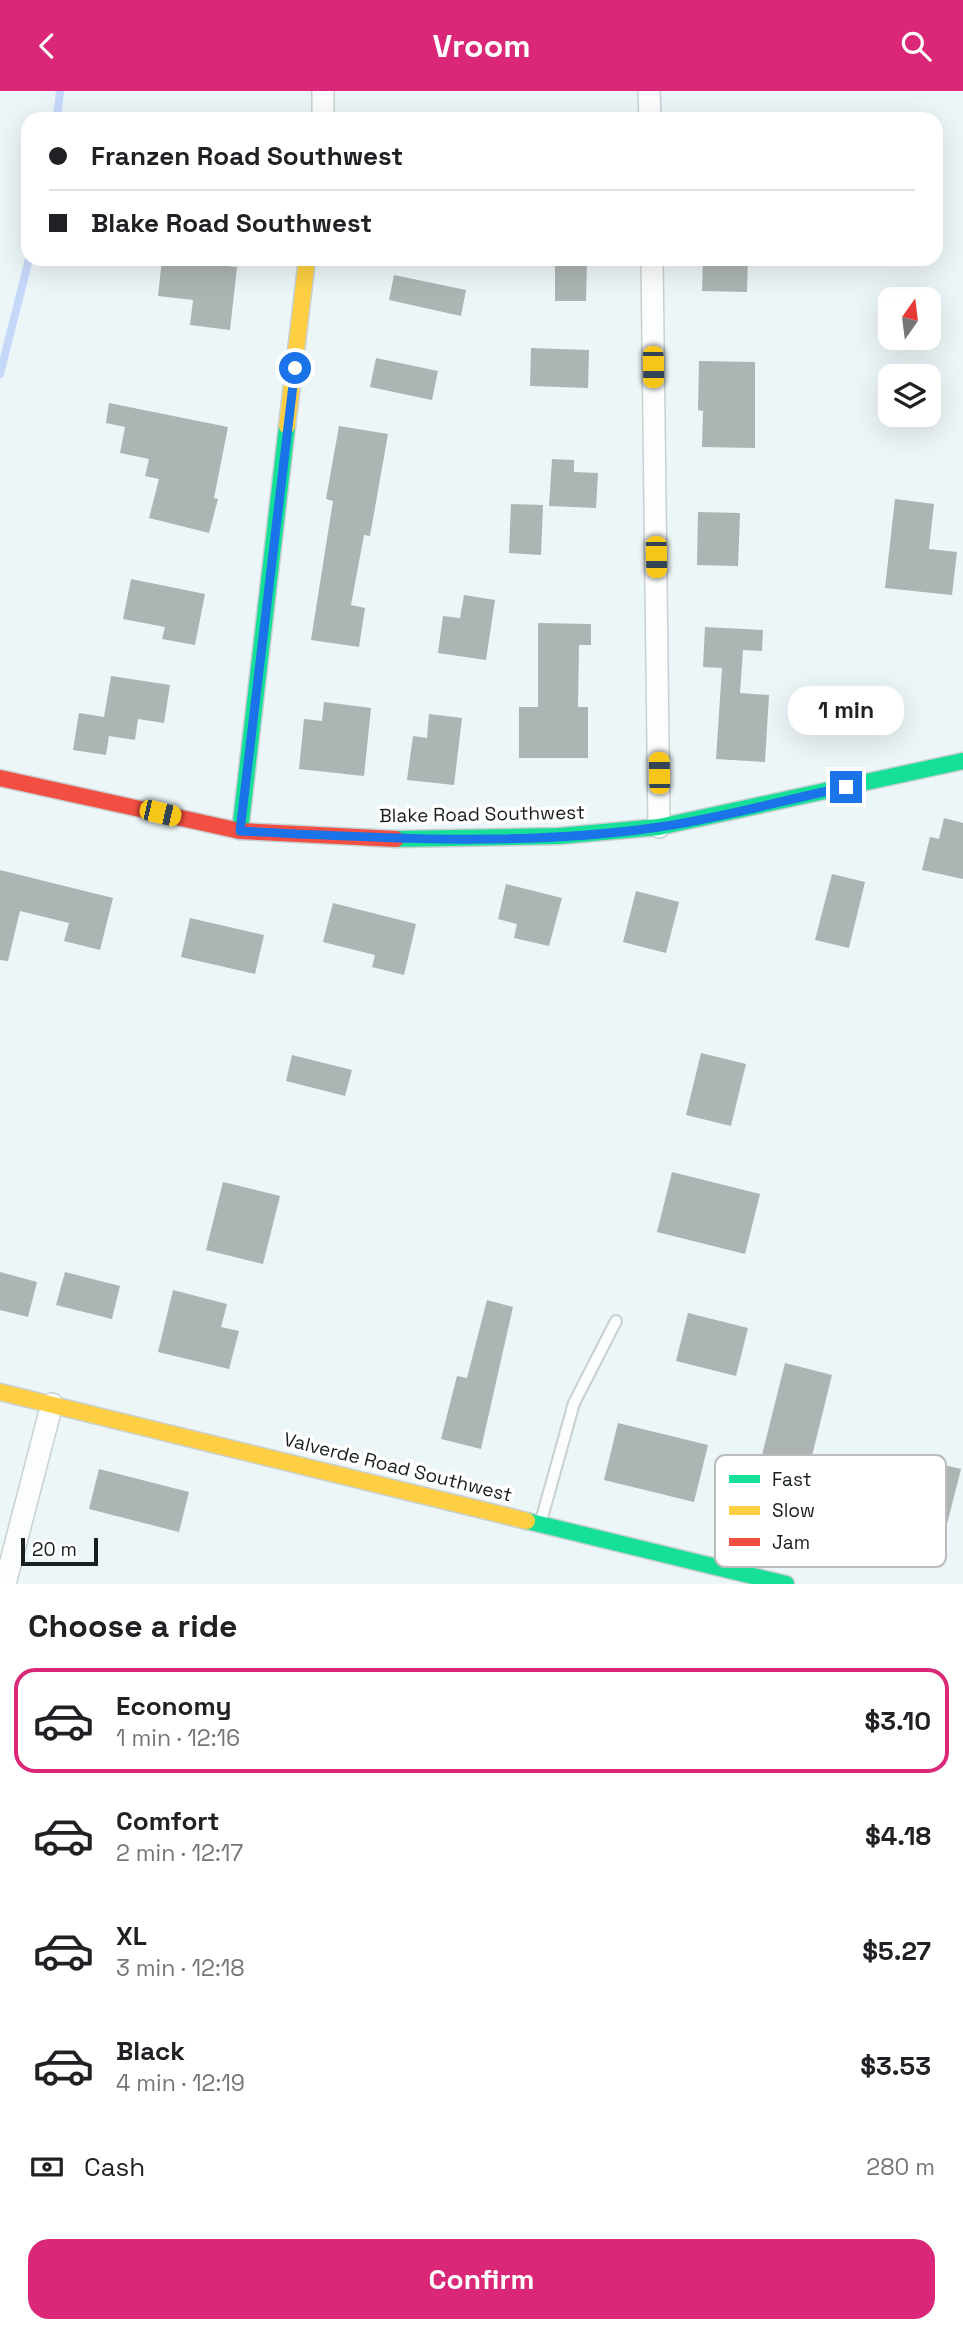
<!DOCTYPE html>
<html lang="en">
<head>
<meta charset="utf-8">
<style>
  body { margin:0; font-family:"Space Grotesk",sans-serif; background:#f6f6f6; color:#202124; height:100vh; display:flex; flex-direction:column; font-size:26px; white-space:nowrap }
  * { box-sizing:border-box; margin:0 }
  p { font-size:23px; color:#757577 }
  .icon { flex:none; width:38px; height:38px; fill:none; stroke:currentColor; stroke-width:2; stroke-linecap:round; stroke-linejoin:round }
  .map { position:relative; height:1493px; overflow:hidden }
  .side { display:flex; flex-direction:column; background:#fff; flex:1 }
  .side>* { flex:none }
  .top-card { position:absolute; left:21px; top:21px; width:922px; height:154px; border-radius:21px; box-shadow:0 7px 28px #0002; display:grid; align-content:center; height:154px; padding:0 28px; background:#fff }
  .needle { width:46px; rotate:14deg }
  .tools { position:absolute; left:878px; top:196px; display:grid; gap:14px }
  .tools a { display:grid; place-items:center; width:63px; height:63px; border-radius:14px; background:#fff; box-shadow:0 7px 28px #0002; font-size:35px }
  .scale { position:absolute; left:21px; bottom:18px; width:77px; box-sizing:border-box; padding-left:7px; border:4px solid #191f20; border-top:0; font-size:19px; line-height:24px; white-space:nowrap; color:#191f20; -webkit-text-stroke:5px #fff; paint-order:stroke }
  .end { position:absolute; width:32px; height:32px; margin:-16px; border:9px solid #1a73e8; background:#fff; box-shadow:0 0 0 4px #fff }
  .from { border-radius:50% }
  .bubble { position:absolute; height:49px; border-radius:21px; background:#fff; box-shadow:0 7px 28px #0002; font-size:23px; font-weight:600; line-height:49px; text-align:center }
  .car { position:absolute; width:21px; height:42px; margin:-21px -10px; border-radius:9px; box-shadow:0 0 5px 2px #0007; background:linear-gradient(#f5c518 24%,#345 0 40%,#f5c518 0 76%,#345 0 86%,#f5c518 0) }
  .top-card b { display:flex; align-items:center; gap:24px; height:66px; font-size:26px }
  .top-card b+b { border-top:2px solid #e0e0e0 }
  .top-card i { width:18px; height:18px; background:#202124 }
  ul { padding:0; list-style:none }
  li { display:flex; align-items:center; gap:21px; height:105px; margin:0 14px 10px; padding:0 14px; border:4px solid transparent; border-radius:21px }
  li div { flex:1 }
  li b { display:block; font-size:26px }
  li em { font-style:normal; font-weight:600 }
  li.on { border-color:#db2777 }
  li>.icon { width:63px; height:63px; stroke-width:1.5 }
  h2 { padding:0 28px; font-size:32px; line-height:84px }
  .pay { display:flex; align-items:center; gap:18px; height:77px; padding:0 28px; font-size:26px }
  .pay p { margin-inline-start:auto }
  .button { display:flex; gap:14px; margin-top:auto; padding:14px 28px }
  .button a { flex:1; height:80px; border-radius:21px; background:#db2777; color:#fff; font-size:28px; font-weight:600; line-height:80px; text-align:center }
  header { display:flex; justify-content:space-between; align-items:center; height:91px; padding:0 28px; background:#db2777; color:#fff; font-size:32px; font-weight:600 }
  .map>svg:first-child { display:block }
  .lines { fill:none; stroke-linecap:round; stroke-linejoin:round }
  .stream { stroke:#c6d8fa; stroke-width:8 }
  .building { fill:#adb4b4 }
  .lane-casing { stroke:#c9d0d2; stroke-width:14 }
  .street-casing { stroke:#c9d0d2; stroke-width:24 }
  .fast-casing { stroke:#c9d0d2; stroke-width:19 }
  .slow-casing { stroke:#c9d0d2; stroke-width:19 }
  .jam-casing { stroke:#c9d0d2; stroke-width:19 }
  .lane { stroke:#fcfefe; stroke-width:10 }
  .street { stroke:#fcfefe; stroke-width:21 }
  .fast { stroke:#16e098; stroke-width:16 }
  .slow { stroke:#ffcf43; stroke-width:16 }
  .jam { stroke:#f24e42; stroke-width:16 }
  .route { stroke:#1a73e8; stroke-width:9 }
  .labels { text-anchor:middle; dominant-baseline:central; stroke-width:7; stroke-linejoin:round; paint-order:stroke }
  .street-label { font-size:19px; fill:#191f20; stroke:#fff }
  .key { fill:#fff; stroke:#babcbc; stroke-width:2 }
  .key-label { font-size:19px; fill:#191f20 }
</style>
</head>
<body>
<header><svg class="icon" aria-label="back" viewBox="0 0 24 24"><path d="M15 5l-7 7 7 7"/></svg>Vroom<svg class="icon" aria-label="search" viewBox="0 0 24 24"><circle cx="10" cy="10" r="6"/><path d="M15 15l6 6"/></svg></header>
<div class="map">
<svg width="963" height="1493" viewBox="0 0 963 1493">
  <rect width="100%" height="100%" fill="#ecf5f7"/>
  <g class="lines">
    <path class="stream" d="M57 28 60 0
      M0 283 29 168"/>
  </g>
  <path class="building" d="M162 168 237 176 230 239 190 234 193 209 158 205Z
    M703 168H748L747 201 702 200Z
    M555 169 587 170 586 210H555Z
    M394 184 466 199 461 225 389 209Z
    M531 257 589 259 588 297 530 295Z
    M376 267 438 280 432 309 370 296Z
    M699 270 755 271V357L702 356 703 320 698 319Z
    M109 312 228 336 214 407 218 408 209 442 149 427 159 388 145 385 149 368 120 362 125 336 106 332Z
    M339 335 388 343 370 445 364 444 351 514 365 517 359 556 311 549 333 410 326 408Z
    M552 368 574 369V381L598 382 596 417 549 415Z
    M895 408 934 413 929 458 957 461 952 504 885 497Z
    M511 413 543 414 541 464 509 462Z
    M698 421 740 422 738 475 697 474Z
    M131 488 205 503 195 554 162 548 165 536 123 528Z
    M464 504 495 509 486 569 438 562 443 525 460 527Z
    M538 532 591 533V554H579L578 616H588V667H519V616H538Z
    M705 536 763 539 762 560 743 559 740 602 769 604 765 671 716 668 722 577 703 576Z
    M111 585 170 594 164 632 138 628 135 649 109 645 106 664 73 659 79 622 104 626Z
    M324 611 371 617 364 685 299 678 304 628 322 630Z
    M429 623 462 627 454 694 407 689 413 645 427 647Z
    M944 727 963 732V788L922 779 930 746 939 748Z
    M0 779 113 807 100 859 64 850 69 832 20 820 8 870 0 869Z
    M832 783 865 791 849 857 815 849Z
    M506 793 562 807 549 855 514 847 517 833 498 828Z
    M636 800 679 811 666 862 623 851Z
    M333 812 416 833 404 884 372 876 375 864 323 851Z
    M190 827 264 844 255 883 181 866Z
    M701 962 746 973 731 1035 686 1024Z
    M292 964 352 979 345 1005 286 990Z
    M672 1081 760 1103 745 1163 657 1141Z
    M223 1091 280 1105 263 1173 206 1159Z
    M0 1181 37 1191 28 1226 0 1219Z
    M65 1181 120 1195 112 1228 56 1214Z
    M173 1199 227 1213 221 1236 239 1240 229 1278 158 1261Z
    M487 1209 513 1216 481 1358 441 1348 457 1285 467 1287Z
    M688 1222 748 1237 736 1285 676 1270Z
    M785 1272 832 1284 807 1385 829 1391 818 1433 780 1423 783 1412 752 1404Z
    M618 1332 708 1354 694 1411 604 1389Z
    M924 1369 961 1378 946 1437 889 1422 899 1382 919 1387Z
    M99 1378 189 1401 179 1441 89 1418Z"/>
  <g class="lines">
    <g class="lane-casing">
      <path id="lane" d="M541 1430 574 1312 616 1230"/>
    </g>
    <g class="street-casing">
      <path id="street" d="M323 0V28
        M649 0 650 28
        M652 168 659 736
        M5 1493 52 1313"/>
    </g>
    <g class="fast-casing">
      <path id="fast" d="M240 740 287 335
        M396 748 559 745 659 736 963 670
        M527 1430 786 1493"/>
    </g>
    <g class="slow-casing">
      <path id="slow" d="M287 335 307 168
        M0 1301 527 1430"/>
    </g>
    <g class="jam-casing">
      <path id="jam" d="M0 687 240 740 396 748"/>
    </g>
    <use href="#lane" class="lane"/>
    <use href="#street" class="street"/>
    <use href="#fast" class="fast"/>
    <use href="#slow" class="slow"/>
    <use href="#jam" class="jam"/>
  </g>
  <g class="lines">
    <path class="route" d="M295 277 240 740C375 747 525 756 659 736 721 727 784 709 846 696"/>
  </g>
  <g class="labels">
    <g class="street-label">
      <text transform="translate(482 723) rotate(-1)">Blake Road Southwest</text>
      <text transform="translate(398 1376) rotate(14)">Valverde Road Southwest</text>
    </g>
  </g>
  <rect x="715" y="1364" width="231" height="112" rx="10" class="key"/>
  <rect x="729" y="1384" width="31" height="8" fill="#16e098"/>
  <rect x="729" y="1415" width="31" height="9" fill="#ffcf43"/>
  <rect x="729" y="1447" width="31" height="8" fill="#f24e42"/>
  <g class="key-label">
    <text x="772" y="1395">Fast</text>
    <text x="772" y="1426">Slow</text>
    <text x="772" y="1458">Jam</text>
  </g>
</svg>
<div class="tools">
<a><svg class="needle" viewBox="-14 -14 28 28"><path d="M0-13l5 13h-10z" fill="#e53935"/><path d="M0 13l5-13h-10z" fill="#757577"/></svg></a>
<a><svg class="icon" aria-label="layers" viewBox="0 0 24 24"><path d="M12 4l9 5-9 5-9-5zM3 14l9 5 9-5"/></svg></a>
</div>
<div class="scale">20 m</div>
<i class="end from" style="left:295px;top:277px"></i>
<i class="end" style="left:846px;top:696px"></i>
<div class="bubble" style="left:788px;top:595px;width:116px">1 min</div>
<i class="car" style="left:653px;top:276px;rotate:179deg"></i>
<i class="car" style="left:656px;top:466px;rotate:179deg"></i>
<i class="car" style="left:659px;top:682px;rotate:359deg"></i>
<i class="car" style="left:160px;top:722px;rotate:103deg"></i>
<div class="top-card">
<b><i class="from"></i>Franzen Road Southwest</b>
<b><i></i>Blake Road Southwest</b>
</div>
</div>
<section class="side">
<h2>Choose a ride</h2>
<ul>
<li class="on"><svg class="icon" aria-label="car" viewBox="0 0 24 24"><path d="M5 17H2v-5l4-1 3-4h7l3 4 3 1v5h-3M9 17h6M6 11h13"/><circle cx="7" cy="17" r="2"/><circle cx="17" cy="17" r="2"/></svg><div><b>Economy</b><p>1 min · 12:16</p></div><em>$3.10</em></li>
<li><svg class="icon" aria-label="car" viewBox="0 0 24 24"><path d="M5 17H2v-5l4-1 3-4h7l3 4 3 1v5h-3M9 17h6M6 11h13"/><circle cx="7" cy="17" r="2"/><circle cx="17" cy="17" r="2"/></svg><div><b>Comfort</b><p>2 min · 12:17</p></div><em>$4.18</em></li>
<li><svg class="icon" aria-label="car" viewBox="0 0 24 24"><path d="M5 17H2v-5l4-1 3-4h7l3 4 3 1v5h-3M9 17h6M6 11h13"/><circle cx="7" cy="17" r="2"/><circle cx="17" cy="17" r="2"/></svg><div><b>XL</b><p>3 min · 12:18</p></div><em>$5.27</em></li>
<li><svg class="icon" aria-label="car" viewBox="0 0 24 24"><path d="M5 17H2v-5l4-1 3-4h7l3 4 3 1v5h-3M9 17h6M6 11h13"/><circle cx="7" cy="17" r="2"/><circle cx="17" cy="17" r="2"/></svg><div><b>Black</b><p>4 min · 12:19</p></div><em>$3.53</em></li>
</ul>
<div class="pay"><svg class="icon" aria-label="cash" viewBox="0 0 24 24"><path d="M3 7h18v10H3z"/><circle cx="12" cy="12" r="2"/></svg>Cash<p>280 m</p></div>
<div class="button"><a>Confirm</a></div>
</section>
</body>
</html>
